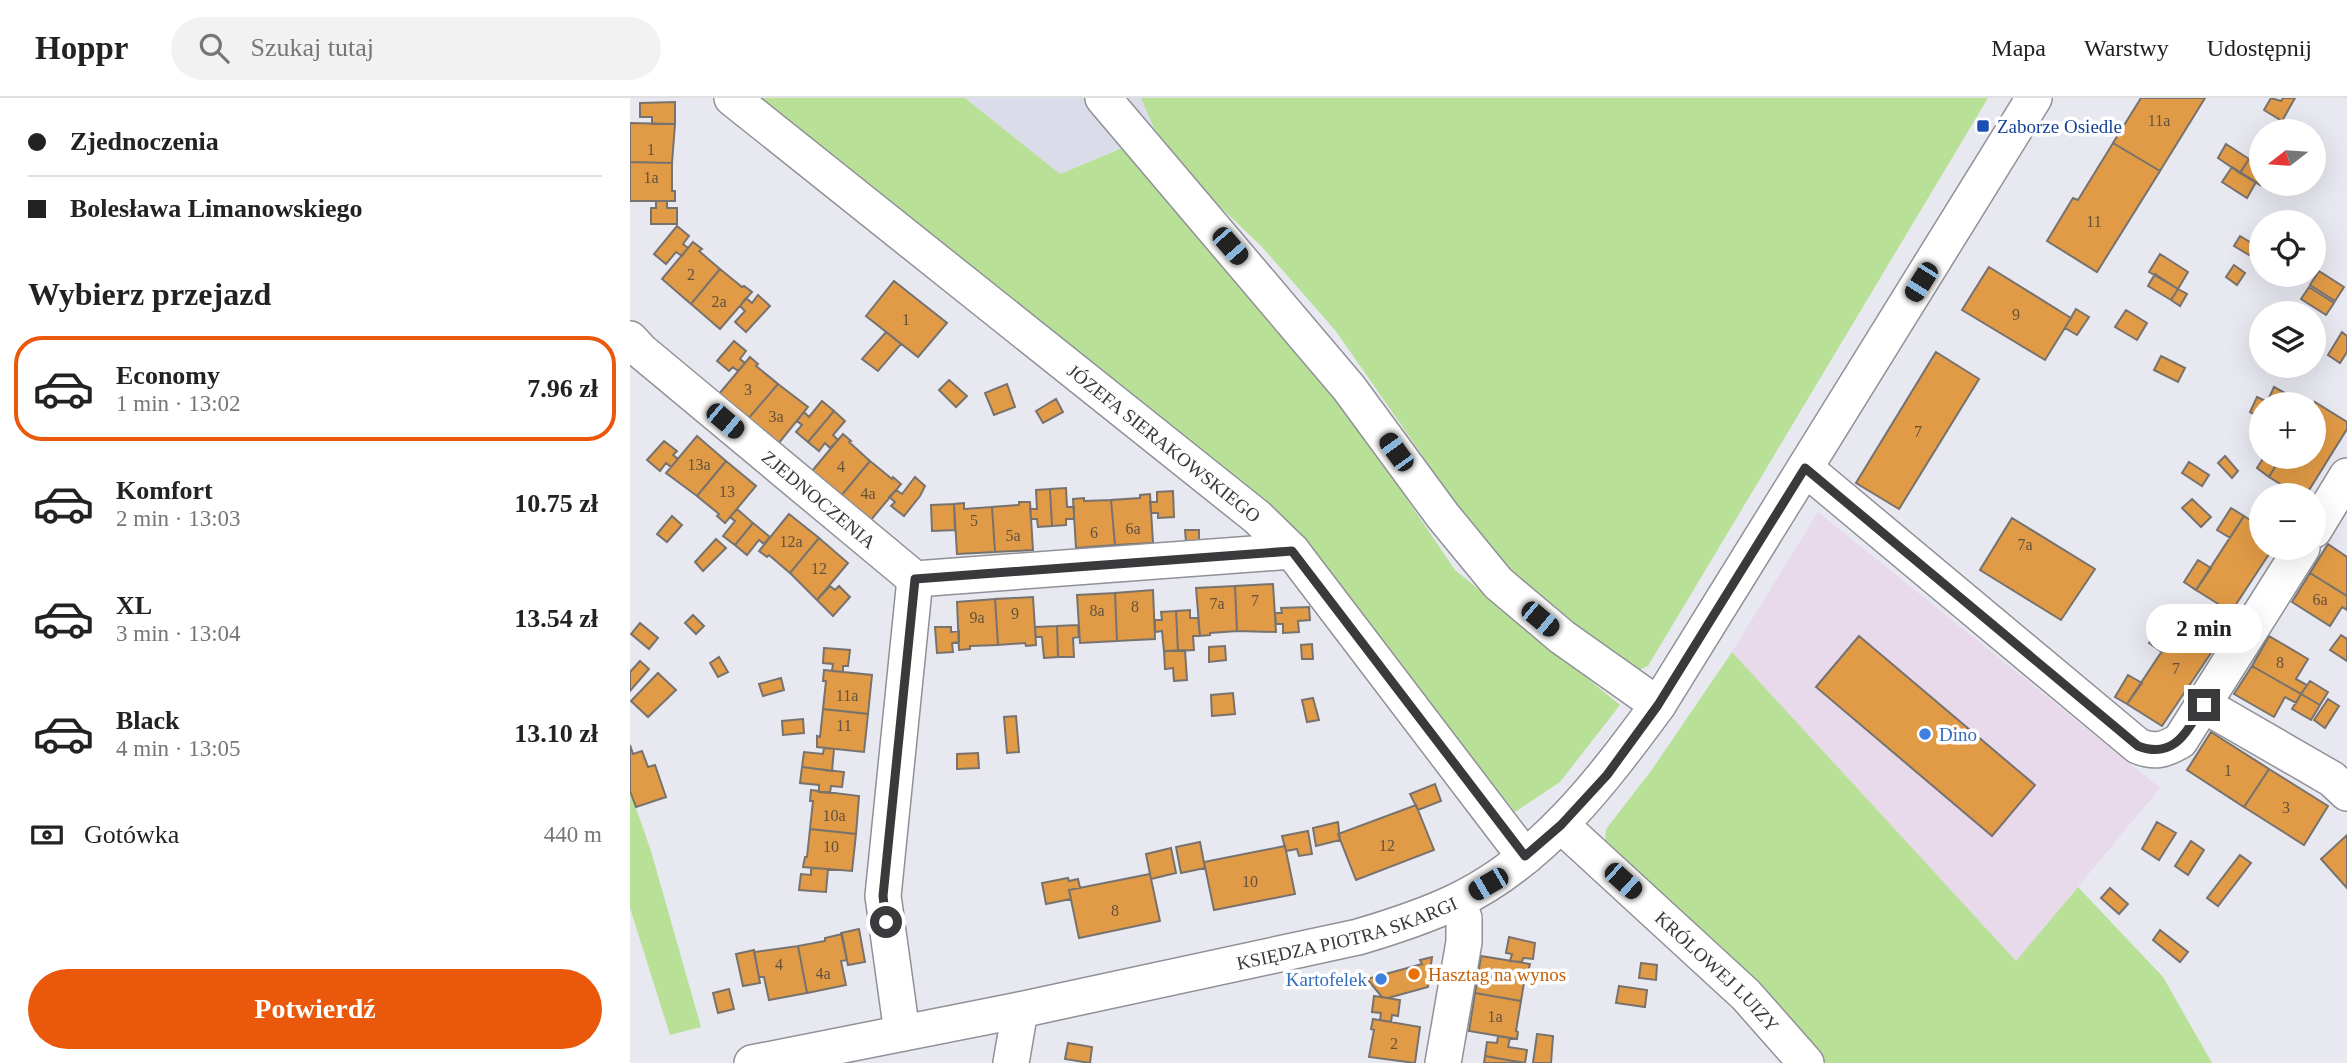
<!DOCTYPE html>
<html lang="pl">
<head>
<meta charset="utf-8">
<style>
  body { margin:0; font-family:Georgia,serif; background:#f2f2f2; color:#222; height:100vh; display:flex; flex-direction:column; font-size:26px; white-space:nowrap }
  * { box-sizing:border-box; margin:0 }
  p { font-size:23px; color:#767676 }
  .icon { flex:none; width:38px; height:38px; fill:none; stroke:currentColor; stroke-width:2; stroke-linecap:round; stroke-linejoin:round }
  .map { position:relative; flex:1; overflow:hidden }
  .panel { display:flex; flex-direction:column; background:#fff; width:630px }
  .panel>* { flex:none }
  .guide { display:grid; align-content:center; height:154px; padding:0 28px; background:#fff }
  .needle { width:46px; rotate:253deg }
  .tools { position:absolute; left:1619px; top:21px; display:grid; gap:14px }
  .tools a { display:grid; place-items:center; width:77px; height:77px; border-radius:50%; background:#fff; box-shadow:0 7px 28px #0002; font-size:35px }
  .end { position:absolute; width:32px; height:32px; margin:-16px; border:9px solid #3a3a3d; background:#fff; box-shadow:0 0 0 4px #fff }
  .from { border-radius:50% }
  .bubble { position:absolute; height:49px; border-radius:24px; background:#fff; box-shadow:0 7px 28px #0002; font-size:23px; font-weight:700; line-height:49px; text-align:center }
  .car { position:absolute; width:21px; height:42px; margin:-21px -10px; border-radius:9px; box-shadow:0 0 5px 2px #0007; background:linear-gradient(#222 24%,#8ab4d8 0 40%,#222 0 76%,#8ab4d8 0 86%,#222 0) }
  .guide b { display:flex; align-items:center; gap:24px; height:66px; font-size:26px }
  .guide b+b { border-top:2px solid #e0e0e0 }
  .guide i { width:18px; height:18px; background:#222 }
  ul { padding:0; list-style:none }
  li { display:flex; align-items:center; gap:21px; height:105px; margin:0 14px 10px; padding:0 14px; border:4px solid transparent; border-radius:28px }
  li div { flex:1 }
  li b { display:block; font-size:26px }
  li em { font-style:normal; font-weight:700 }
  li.current { border-color:#ea580c }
  li>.icon { width:63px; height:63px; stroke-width:1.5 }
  h2 { padding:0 28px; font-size:32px; line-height:84px }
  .pay { display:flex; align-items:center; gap:18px; height:77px; padding:0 28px; font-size:26px }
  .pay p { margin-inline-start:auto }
  .button { display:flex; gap:14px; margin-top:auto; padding:14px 28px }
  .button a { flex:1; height:80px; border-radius:42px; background:#ea580c; color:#fff; font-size:28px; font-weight:700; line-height:80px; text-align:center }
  header { display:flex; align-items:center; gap:42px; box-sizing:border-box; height:98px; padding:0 35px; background:#fff; border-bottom:2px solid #e0e0e0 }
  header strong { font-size:33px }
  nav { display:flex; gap:38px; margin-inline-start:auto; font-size:24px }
  .search { width:490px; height:63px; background:#f2f2f2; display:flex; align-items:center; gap:18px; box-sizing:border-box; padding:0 24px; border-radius:38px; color:#767676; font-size:26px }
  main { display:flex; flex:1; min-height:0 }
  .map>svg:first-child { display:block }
  .commercial { fill:#e8d9eb }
  .built { fill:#dbdcea }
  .green { fill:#b9e097 }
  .building { fill:#e19b46; stroke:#77726d; stroke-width:2 }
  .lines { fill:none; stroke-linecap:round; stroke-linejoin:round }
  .minor-casing { stroke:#909198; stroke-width:38 }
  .minor { stroke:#fff; stroke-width:35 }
  .route { stroke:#3a3a3d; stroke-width:9 }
  .transit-dot { fill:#1a4fb4; stroke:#fff; stroke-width:2.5 }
  .shop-dot { fill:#3f7fe0; stroke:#fff; stroke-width:2.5 }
  .food-dot { fill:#e8710a; stroke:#fff; stroke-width:2.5 }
  .labels { text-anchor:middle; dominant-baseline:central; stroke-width:7; stroke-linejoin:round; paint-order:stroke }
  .number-label { font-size:16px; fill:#64523f }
  .transit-label { font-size:19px; fill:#164399; stroke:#fff; text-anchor:start }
  .street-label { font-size:19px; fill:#3a3a3d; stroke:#fff }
  .shop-label { font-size:19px; fill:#366cbe; stroke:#fff; text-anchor:start }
  .food-label { font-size:19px; fill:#c56008; stroke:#fff; text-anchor:start }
</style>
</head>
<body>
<header>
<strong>Hoppr</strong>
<div class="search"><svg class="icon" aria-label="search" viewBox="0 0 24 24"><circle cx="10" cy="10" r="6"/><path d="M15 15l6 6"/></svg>Szukaj tutaj</div>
<nav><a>Mapa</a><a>Warstwy</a><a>Udostępnij</a></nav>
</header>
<main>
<section class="panel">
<div class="guide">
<b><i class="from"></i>Zjednoczenia</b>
<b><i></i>Bolesława Limanowskiego</b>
</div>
<h2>Wybierz przejazd</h2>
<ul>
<li class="current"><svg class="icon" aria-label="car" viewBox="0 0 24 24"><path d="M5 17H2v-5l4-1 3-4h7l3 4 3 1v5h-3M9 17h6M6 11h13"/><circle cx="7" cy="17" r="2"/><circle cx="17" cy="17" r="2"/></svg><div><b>Economy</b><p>1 min · 13:02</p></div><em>7.96 zł</em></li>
<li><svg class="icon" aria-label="car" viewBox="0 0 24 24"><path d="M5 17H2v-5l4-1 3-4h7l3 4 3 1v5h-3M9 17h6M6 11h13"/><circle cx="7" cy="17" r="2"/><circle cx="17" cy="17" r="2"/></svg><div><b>Komfort</b><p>2 min · 13:03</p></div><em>10.75 zł</em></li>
<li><svg class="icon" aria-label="car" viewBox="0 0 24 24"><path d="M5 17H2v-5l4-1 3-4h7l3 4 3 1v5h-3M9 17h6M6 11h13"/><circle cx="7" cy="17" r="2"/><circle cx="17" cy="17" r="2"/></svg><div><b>XL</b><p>3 min · 13:04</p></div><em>13.54 zł</em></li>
<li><svg class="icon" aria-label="car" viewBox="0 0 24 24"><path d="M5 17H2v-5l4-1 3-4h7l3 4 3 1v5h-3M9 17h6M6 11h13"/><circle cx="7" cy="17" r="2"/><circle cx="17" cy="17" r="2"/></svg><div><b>Black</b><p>4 min · 13:05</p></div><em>13.10 zł</em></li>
</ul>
<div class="pay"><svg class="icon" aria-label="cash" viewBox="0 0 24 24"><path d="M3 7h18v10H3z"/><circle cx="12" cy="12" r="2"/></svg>Gotówka<p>440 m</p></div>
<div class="button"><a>Potwierdź</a></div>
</section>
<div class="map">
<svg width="1717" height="965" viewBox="0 0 1717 965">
  <rect width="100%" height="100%" fill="#e7e8f0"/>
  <path class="commercial" d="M1188 414 1530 690 1386 863 1102 554Z"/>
  <path class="built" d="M335 0H511L526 35 430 76Z"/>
  <path class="green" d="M130 0H335L430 76 497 48 705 295 825 472 990 607 930 684 885 714 660 430Z
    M511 0H1358L1018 568 1004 574 873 473 705 232 632 149 556 76 526 35Z
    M1102 554 1386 863 1448 789 1533 879 1582 965H1196C1133 887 1061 819 985 755L975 742 976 731 1021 673Z
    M0 693 21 753 71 929 40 937 0 810Z"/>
  <path class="building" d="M1511 0H1575L1530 73 1483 45Z
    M1641 0 1651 3 1653 0H1665L1652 23 1634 12Z
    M45 4V26H22V19H10V5Z
    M0 25 45 26 42 65 0 64Z
    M1483 45 1530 73 1467 174 1417 143 1443 100 1448 102Z
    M1596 46 1619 61 1610 75 1588 60Z
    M1619 61 1629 67 1624 73 1631 77 1630 87 1610 75Z
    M0 64 42 65V93H45V103H0Z
    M1602 69 1626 84 1617 100 1592 84Z
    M26 103H37V110H47V126H21V110H26Z
    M47 128 59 138 53 146 58 150 52 158 46 154 36 166 24 156Z
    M1610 138 1625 147 1619 157 1604 148Z
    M63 144 72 151 69 153 90 171 61 206 32 181Z
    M1530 156 1558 174 1548 191 1519 174Z
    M1604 167 1615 175 1607 187 1596 179Z
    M1359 169 1441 220 1415 262 1332 212Z
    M90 171 112 189 114 188 122 194 90 231 61 206Z
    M1689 173 1714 189 1705 203 1680 187Z
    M1525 176 1548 191 1541 202 1518 188Z
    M264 183 317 225 288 259 236 218Z
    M1679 189 1704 205 1696 217 1671 201Z
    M1548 191 1557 196 1550 208 1541 202Z
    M128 197 140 208 116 234 105 224 115 213 110 208 116 200 122 205Z
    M1446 211 1459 219 1447 237 1435 230Z
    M1496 212 1517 225 1507 242 1485 229Z
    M256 234 271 246 248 273 232 261Z
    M1712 234 1717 238V254L1710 265 1698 257Z
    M104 243 116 253 110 261 115 265 108 273 103 269 99 273 87 263Z
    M1306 254 1349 281 1269 411 1226 385Z
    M1531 258 1555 270 1548 284 1524 272Z
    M120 259 128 266 126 268 148 286 118 321 89 296Z
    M319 282 337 298 326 309 309 292Z
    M148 286 178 309 148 346 118 321Z
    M377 286 385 309 364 317 355 295Z
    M1644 289 1657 296 1651 306H1642L1637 304Z
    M1627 299 1642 306H1631V320L1620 314Z
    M426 301 433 314 413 325 406 313Z
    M192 303 204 313 178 344 166 334 172 327 167 323 174 314 179 319Z
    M1685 304 1717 324V331L1676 397H1668L1639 379 1651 359H1684Z
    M204 313 215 323 203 337 208 342 200 350 195 345 189 353 178 344Z
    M213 336 221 343 219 344 240 363 211 398 182 373Z
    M67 338 96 363 67 398 36 375Z
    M34 343 47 353 43 357 48 361 41 369 36 365 30 373 17 362Z
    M1595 358 1608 373 1602 380 1588 365Z
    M1634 359H1651L1639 379 1627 370Z
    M96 363 126 388 95 425 87 418 89 416 67 398Z
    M240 363 262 381 263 379 271 386 240 423 211 398Z
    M1559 364 1579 377 1572 388 1552 375Z
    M285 379 295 388 290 398 274 418 261 408 265 404 259 399 266 392 272 396Z
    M436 390 437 409H444V421H436V427L422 428 420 391Z
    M420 391 422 428 408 429 407 421H401L400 411H407L406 392Z
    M543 393 544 419 528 420V415H521L520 404H527V394Z
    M520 396 523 445 485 447 481 402 510 400V397Z
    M454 400V403L481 402 485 447 446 450 443 401Z
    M1562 401 1581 419 1571 429 1552 410Z
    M389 404H400L403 452 365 454 362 409 389 407Z
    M334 405V411L362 409 365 454 327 456 324 406Z
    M324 406 325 432 302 433 301 407Z
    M1601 410 1614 418 1600 440 1587 432Z
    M107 411 123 425 105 447 93 438 105 423 100 419Z
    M159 416 189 440 160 475 139 457 137 459 129 453Z
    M42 418 52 427 37 444 27 436Z
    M1614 418 1631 429V450H1643L1601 514 1566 492Z
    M1382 420 1465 471 1431 522 1350 472Z
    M123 425 140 439 134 446 129 442 117 457 105 447Z
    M555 432H569V444H556Z
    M189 440 218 465 187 502 160 475Z
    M86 441 96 450 73 473 65 464Z
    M1698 446 1717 459V498L1680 475Z
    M1568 462 1581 470 1566 492 1554 484Z
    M1680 475 1717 498V512L1712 509 1700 528 1662 504Z
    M643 486 646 534 607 533 605 488Z
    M200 488 205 492 209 488 220 499 203 518 187 502Z
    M605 488 607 533 580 535V537L570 538 566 490Z
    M523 492 525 541 487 543 485 495Z
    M485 495 487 543 450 545 447 497Z
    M403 499 406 547 396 548 395 545 368 547 365 501Z
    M365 501 368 547 340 548V551L329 552 327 504Z
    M679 509 680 522 668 523 669 534 653 535V526H646L645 515H652L651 510Z
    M560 512V520H568L570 538H563L564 552 548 553 546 513Z
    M546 513 548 553H534L532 533 525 534V522H532L531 514Z
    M63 517 74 528 66 536 55 525Z
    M1532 524 1546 532 1532 554 1519 545Z
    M10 525 28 540 19 551 1 536Z
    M448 527 449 539 443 540 444 559H428L427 528Z
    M427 528 428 559 414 560 412 539H406L405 529Z
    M305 529H321V534L329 533V544L322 545 323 554 307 555Z
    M1546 532 1581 555 1532 628 1497 606Z
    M1711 537 1717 541V563L1700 552Z
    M1229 538 1405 687 1362 738 1186 589Z
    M1639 538 1678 561 1666 581 1677 587 1671 596 1622 568Z
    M682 546 683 561H672L671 547Z
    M595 548 596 562 579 564V549Z
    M194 550 220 552 218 568H213V574L202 573 203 566 193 565Z
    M555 552 557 582 544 583 543 570 535 571 534 553Z
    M89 559 98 574 88 579 80 565Z
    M10 563 19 571 0 593V574Z
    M1622 568 1671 596 1666 605 1655 599 1644 619 1604 596Z
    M194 572 242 577 238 616 193 611 196 583H193Z
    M28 575 46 592 18 619 1 603Z
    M1498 577 1512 585 1497 606 1485 599Z
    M151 580 154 592 133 598 129 586Z
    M1680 583 1698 594 1690 607 1671 596Z
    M603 595 605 616 582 618 581 597Z
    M1671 596 1690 607 1681 622 1662 611Z
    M683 600 689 622 677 624 672 602Z
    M1698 601 1709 608 1695 630 1684 622Z
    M193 611 238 616 234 654 187 649V638L190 639Z
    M386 618 389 654 377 655 374 619Z
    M173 621 174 635 153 637 152 623Z
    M1581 634 1639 671 1614 709 1557 672Z
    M0 647 3 656 12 653 18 669 25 667 36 699 6 709 0 693Z
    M194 650 204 651 202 673 172 669 174 654 193 656Z
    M348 655 349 670 327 671V656Z
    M172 669 214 674 212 689 201 688 200 695 189 694V687L170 685Z
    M1639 671 1698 708 1674 747 1614 709Z
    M805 686 811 703 788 712 780 696Z
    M181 692 229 698 226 736 180 731 183 703H180Z
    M786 707 804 752 726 782 708 736Z
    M708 724 710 742 686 748 683 730Z
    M1527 724 1546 735 1529 762 1512 751Z
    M180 731 226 736 222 773 173 769 175 759H177Z
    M678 733 682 756 669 758 667 751 656 753 652 738Z
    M1717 737V790L1691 761Z
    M1561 743 1574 752 1558 777 1545 768Z
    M570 744 575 770 551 775 546 749Z
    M655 748 665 796 584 812 574 764Z
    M541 750 546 775 521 781 516 756Z
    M1610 757 1621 765 1588 808 1577 800Z
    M181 770 198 771 196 794 169 792 171 776 181 777Z
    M520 776 530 823 449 840 439 792Z
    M438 780 439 783 448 781 450 790 439 792 441 801 416 806 412 785Z
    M1480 790 1498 806 1489 816 1471 800Z
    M229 831 235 864 218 867 211 835Z
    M1530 832 1558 854 1550 864 1523 842Z
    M212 836 217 862 211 863 216 887 177 895 168 848 195 843V840Z
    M879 839 905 845 903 861 893 860 892 864 880 863 882 856 876 855Z
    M168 848 177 895 139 902 134 879H129L124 854Z
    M124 852 130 885 113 888 106 856Z
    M851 858 900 866 897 878H895L891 903 845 895Z
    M802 859 798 889 758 900 752 899 737 881 792 866 790 862Z
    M1011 865 1027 867 1026 882 1009 880Z
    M989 888 1017 892 1015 909 986 905Z
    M99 891 104 911 88 915 83 895Z
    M845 895 891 903 886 933 888 934 887 941 839 933Z
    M744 898 770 902 768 918 762 917 761 924 750 922 751 915 742 914Z
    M743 921 790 929 785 965 739 959 744 932 741 931Z
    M907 936 923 938 921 965H903Z
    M868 938 880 940 878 949 897 952 895 965 855 958 857 944 867 945Z
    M438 945 462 949 460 965 435 961Z
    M855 958 894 965H854Z"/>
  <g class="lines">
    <g class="minor-casing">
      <g id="minor">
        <path id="s1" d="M102 0 627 419 662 453 895 759"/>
        <path d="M473 0 719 290 813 418 868 485 932 539 1028 607"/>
        <path id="s2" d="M0 241 11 253 285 481 662 453"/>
        <path d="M1175 370 1508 648C1525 655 1534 652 1550 643L1672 450"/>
        <path d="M1684 432 1717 378"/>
        <path d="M1574 607 1702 681 1717 695"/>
        <path id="s3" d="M931 727 1116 897 1176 965"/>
        <path d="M272 935 253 798 285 481"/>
        <path id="s4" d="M122 965 390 912 728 839C762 829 793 819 825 804 912 763 972 683 1028 607L1404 0"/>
        <path d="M381 965 390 912"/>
        <path d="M813 965 834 844V820L827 803"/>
      </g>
    </g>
    <use href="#minor" class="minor"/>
  </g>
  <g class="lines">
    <path class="route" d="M256 824 253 798 285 481 662 453 895 758 931 727 977 677 1028 607 1175 370 1508 648C1545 662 1556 633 1574 607"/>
  </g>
  <rect class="transit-dot" x="1346" y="21" width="14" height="14" rx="3.5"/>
  <g class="shop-dot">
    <circle cx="1295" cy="636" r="7"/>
    <circle cx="751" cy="881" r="7"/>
  </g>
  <circle class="food-dot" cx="784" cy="876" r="7"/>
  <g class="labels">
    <g class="number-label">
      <text x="1529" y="22">11a</text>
      <text x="21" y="51">1</text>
      <text x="21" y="79">1a</text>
      <text x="1464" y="123">11</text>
      <text x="61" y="176">2</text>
      <text x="89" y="203">2a</text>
      <text x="1386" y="216">9</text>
      <text x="276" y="221">1</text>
      <text x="118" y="291">3</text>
      <text x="146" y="318">3a</text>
      <text x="1288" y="333">7</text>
      <text x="69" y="366">13a</text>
      <text x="211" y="368">4</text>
      <text x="97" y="393">13</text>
      <text x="238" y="395">4a</text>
      <text x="344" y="422">5</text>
      <text x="503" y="430">6a</text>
      <text x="464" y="434">6</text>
      <text x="383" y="437">5a</text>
      <text x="161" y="443">12a</text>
      <text x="1395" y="446">7a</text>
      <text x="189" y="470">12</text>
      <text x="1690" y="501">6a</text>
      <text x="625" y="502">7</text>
      <text x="587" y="505">7a</text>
      <text x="505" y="508">8</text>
      <text x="467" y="512">8a</text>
      <text x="385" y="515">9</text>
      <text x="347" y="519">9a</text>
      <text x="1650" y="564">8</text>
      <text x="1546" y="570">7</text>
      <text x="217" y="597">11a</text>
      <text x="214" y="627">11</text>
      <text x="1598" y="672">1</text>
      <text x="1656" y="709">3</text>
      <text x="204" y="717">10a</text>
      <text x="757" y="747">12</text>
      <text x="201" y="748">10</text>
      <text x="620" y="783">10</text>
      <text x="485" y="812">8</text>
      <text x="149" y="866">4</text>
      <text x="193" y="875">4a</text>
      <text x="865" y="918">1a</text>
      <text x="764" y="945">2</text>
    </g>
    <g class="transit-label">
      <text x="1367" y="28">Zaborze Osiedle</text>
    </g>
    <g class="street-label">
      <text stroke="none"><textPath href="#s1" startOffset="553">JÓZEFA SIERAKOWSKIEGO</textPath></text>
      <text stroke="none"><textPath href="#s2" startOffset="248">ZJEDNOCZENIA</textPath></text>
      <text stroke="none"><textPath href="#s4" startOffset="609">KSIĘDZA PIOTRA SKARGI</textPath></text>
      <text stroke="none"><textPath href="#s3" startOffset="214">KRÓLOWEJ LUIZY</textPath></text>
    </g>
    <g class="shop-label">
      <text x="1309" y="636">Dino</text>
      <text x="737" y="881" text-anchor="end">Kartofelek</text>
    </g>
    <g class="food-label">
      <text x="798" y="876">Hasztag na wynos</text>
    </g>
  </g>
</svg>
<div class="tools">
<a><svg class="needle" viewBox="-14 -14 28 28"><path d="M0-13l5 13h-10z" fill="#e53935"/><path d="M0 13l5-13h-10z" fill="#767676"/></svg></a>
<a><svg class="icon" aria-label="locate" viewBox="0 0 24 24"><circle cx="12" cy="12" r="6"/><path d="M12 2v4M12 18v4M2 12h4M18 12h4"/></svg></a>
<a><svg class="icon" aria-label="layers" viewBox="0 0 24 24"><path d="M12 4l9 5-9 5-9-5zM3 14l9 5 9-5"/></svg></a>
<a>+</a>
<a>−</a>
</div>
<i class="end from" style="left:256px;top:824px"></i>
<i class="end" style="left:1574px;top:607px"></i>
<div class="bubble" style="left:1516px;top:506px;width:116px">2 min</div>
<i class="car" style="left:600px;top:148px;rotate:139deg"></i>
<i class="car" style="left:1291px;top:184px;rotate:212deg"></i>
<i class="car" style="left:95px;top:323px;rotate:130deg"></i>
<i class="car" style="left:766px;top:354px;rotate:324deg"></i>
<i class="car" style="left:910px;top:521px;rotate:130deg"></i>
<i class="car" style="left:993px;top:783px;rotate:132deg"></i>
<i class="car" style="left:858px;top:786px;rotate:240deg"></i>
</div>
</main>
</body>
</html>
